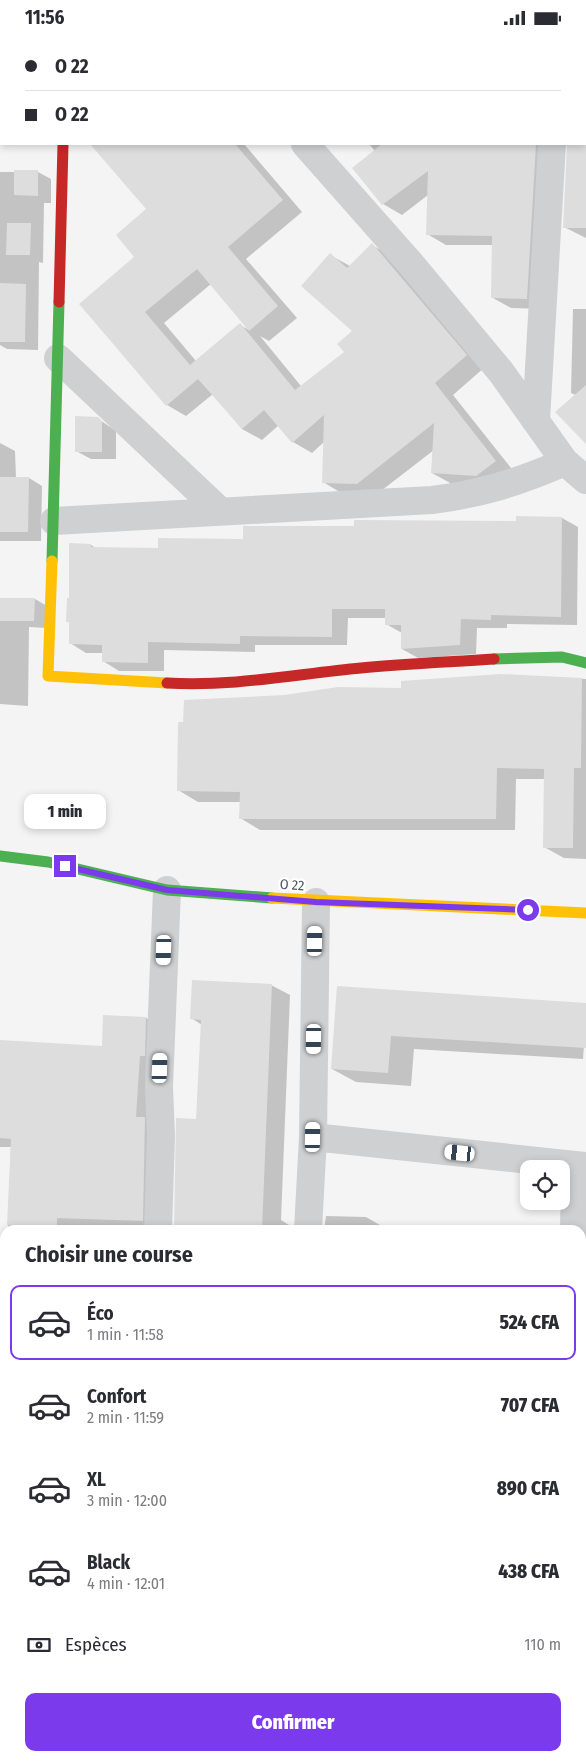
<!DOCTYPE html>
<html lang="fr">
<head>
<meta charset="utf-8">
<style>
  body { margin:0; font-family:"Fira Sans Condensed",sans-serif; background:#f7f7f7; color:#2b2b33; height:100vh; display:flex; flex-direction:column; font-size:19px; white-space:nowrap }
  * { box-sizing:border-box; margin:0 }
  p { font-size:16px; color:#7c7c81 }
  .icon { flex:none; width:28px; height:28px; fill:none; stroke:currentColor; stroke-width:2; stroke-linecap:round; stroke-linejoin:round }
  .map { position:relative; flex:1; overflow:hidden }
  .sheet { position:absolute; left:0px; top:1190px; width:586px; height:536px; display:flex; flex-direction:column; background:#fff; border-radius:15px 15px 0 0; box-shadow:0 2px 8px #0003 }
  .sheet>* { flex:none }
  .banner { position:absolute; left:0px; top:0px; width:586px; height:110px; box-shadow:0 2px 8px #0003; display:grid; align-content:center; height:110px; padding:0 25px; background:#fff }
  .tools { position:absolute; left:520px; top:1125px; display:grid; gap:10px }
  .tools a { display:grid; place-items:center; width:50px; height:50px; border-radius:10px; background:#fff; box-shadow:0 2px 8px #0003; font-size:25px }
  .end { position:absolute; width:22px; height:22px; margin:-11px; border:6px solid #7c3aed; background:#fff; box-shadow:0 0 0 2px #fff }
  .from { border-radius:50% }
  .bubble { position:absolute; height:35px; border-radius:10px; background:#fff; box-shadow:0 2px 8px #0003; font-size:16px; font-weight:800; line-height:35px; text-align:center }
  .car { position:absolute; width:15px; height:30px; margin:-15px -8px; border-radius:6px; box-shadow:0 0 4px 1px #0007; background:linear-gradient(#fff 24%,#345 0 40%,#fff 0 76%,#345 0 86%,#fff 0) }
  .banner b { display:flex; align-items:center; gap:18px; height:48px; font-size:19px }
  .banner b+b { border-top:1px solid #e1e1e2 }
  .banner i { width:12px; height:12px; background:#2b2b33 }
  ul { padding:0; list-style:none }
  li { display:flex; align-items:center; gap:15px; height:75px; margin:0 10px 8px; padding:0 15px; border:2px solid transparent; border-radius:10px }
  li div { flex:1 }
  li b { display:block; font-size:19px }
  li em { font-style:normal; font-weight:800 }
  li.on { border-color:#7c3aed }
  li>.icon { width:45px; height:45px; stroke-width:1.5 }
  h2 { padding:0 25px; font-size:22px; line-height:60px }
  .pay { display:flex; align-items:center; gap:12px; height:55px; padding:0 25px; font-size:19px }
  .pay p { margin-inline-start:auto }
  .button { display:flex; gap:10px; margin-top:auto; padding:10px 25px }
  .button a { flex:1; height:58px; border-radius:10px; background:#7c3aed; color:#fff; font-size:20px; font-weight:800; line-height:58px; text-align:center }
  .status { display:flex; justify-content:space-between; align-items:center; height:35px; padding:0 25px; background:#fff; direction:ltr }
  .status svg { height:14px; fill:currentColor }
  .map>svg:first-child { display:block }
  .shadow { fill:#0003; fill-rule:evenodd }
  .building { fill:#ddddde }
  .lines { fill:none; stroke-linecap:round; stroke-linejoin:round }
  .street { stroke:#ced0d2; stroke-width:28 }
  .fast { stroke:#4caf50; stroke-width:11 }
  .slow { stroke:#ffc107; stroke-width:11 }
  .jam { stroke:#c62828; stroke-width:11 }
  .route { stroke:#7c3aed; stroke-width:6 }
  .labels { text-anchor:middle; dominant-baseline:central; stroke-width:4.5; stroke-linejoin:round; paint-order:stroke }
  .street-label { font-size:14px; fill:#4a5661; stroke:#fff }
</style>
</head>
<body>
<div class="status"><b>11:56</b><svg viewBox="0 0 49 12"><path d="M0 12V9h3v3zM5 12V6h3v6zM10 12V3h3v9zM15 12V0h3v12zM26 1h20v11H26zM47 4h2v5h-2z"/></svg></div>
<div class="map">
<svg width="586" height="1726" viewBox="0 0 586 1726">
  <rect width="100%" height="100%" fill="#f4f4f4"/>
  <path class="shadow" d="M86 0H122L124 1H86Z
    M324 0H555L557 1H324Z
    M576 0H586V203L564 192 569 109H585V1Z
    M92 109H244L302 177 246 224 297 283 269 306 260 301 301 351 346 317 354 296 330 220 350 231 372 210 391 221 485 332 453 360 515 438 452 449 432 438 434 415 377 459H343L323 447 324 407 312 418 293 407 279 390 262 405 242 394 213 359 186 381 167 370 81 269 136 222 148 174ZM211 249 249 295 240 290 196 326 164 288Z
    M369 109H560L546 274 511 273 493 263V210H446L427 199 428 160 402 180 383 169 354 133 375 116Z
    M0 137H38L51 144V168H44L43 228 39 227 38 315 7 314 0 310Z
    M573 274H586V408L576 360 571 358Z
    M97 383 116 396V424H91L76 416Z
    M0 408 15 416 16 443H29L42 451 41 506H0Z
    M517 482 562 483 578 492 577 590 507 589V593H477L476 619 418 623 402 614V598L386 589V583H348L347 610H255V617L164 615V636H119L103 626V618H86L70 608V588L67 586 70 564V510H91L96 513 159 514 355 492 517 488Z
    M0 564H35L47 571V593L29 592 28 671 0 669Z
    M501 640 586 644V824L564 823 544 812 545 744H516L515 795H260L240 783 241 767H198L178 755 402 654Z
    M271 950 290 960 281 1185 289 1190 288 1195H175L198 1085 202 990 191 983Z
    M338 953 586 982 583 1024 414 1014 411 1051 356 1047 332 1034Z
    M146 983 164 994 160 1195H8L11 1112H0V1006L103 1013Z
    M326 1181 366 1182 380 1190V1195H324Z
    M0 1214 5 1215V1331H0Z
    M5 1339V1364L0 1359V1343Z
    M0 1631 5 1632V1721H68V1726H0Z
    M320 1721H381L380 1726H320Z
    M411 1721H522V1726H411Z"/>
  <path class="building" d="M90 109H235L283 165 228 212 278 271 249 296 197 234 145 277 190 330 240 288 295 355 344 317 337 309 352 296 301 251 330 218 347 233 372 208 467 320 435 348 496 426 476 441 431 438 434 388 357 449 322 448 324 380 292 408 264 375 242 394 198 344 166 371 79 269 134 222 116 200 146 174Z
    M382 109H536L527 264 491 263 492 201 426 200 428 136 382 170 352 133Z
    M567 109H586V193H563Z
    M14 135H38V161L14 160Z
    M7 188H31L30 220H6Z
    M0 248 26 249 25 307H0Z
    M586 350V409L555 377Z
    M75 381 98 382 102 386V417H75Z
    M0 442H29L28 497H0Z
    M516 481 562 482 561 582 491 580V585L461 584 460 610 401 614V590H385V574H332V602L240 601V609L148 607V628L102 627V610L69 609V587H66L67 563H69V508L91 509V512L158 513V503L243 504V491H354V485H357L516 486Z
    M0 563H35L34 586H0Z
    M501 639 582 643 581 733H574L573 813H543L544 734 497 733 496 784H239L240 757 177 756 178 687H183L184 665 284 660 338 652 401 653V646Z
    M192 945 272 949 262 1195H174L176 1083 196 1084 201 985 190 984Z
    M337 951 586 968V1013L391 1001 388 1038 331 1034Z
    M103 980 146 982 145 1021H140L136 1082H145L143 1186 57 1183V1192L7 1190 11 1104 0 1103V1005L102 1011Z"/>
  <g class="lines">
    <path class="street" d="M206 0 207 1
      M64 1V0
      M308 1V0
      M559 1V0
      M305 109 411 229 501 337 565 427 586 445
      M58 323 220 476
      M536 385 552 109
      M54 486 432 465C481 459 519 447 565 427
      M313 1102 586 1131
      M158 1195 161 1101 159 1052 167 855
      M308 1195 313 1102 316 867
      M574 1195 575 1130
      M581 1396H586
      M581 1657 586 1658
      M278 1726V1721
      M564 1726 565 1721"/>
    <path class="fast" d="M52 526 59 267
      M494 624 562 622 586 628
      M0 821 48 827 167 855 272 863"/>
    <path class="slow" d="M52 526 48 641 167 648
      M272 863 586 878"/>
    <path class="jam" d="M59 267 63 109
      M167 648C233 652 296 639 361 633 405 629 450 627 494 624"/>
  </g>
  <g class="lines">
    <path class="route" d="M65 831 167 855 316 867 528 875"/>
  </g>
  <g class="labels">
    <g class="street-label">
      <text transform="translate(292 850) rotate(4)">O 22</text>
    </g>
  </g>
</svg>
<div class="tools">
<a><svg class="icon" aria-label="locate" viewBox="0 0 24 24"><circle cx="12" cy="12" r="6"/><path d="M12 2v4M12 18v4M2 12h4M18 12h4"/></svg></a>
</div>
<i class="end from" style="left:528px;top:875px"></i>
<i class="end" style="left:65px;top:831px"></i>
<div class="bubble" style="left:24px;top:759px;width:82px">1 min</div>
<i class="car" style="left:315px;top:906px;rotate:1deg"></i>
<i class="car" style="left:164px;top:915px;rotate:182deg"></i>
<i class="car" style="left:314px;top:1004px;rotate:181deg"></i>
<i class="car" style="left:160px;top:1033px;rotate:2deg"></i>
<i class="car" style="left:313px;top:1102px;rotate:1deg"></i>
<i class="car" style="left:460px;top:1118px;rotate:276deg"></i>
<div class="banner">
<b><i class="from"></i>O 22</b>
<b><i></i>O 22</b>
</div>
<section class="sheet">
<h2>Choisir une course</h2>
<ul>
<li class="on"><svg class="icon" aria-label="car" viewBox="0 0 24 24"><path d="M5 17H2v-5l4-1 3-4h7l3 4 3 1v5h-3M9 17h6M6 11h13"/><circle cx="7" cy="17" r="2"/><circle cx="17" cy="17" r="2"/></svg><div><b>Éco</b><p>1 min · 11:58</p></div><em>524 CFA</em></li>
<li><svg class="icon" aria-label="car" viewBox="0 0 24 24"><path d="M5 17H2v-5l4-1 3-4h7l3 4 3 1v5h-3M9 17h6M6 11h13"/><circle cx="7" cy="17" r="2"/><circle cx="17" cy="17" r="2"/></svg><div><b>Confort</b><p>2 min · 11:59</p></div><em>707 CFA</em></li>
<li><svg class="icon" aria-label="car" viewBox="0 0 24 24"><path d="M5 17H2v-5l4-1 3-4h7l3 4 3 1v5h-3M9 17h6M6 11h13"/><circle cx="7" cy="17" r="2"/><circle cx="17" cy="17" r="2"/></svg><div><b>XL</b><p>3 min · 12:00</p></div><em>890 CFA</em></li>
<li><svg class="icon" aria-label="car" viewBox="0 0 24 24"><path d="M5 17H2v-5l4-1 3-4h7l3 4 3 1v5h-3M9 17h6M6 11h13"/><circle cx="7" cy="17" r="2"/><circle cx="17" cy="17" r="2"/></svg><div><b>Black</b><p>4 min · 12:01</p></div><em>438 CFA</em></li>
</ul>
<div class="pay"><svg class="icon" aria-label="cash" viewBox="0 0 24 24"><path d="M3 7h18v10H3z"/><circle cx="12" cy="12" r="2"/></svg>Espèces<p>110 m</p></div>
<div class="button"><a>Confirmer</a></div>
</section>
</div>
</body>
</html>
